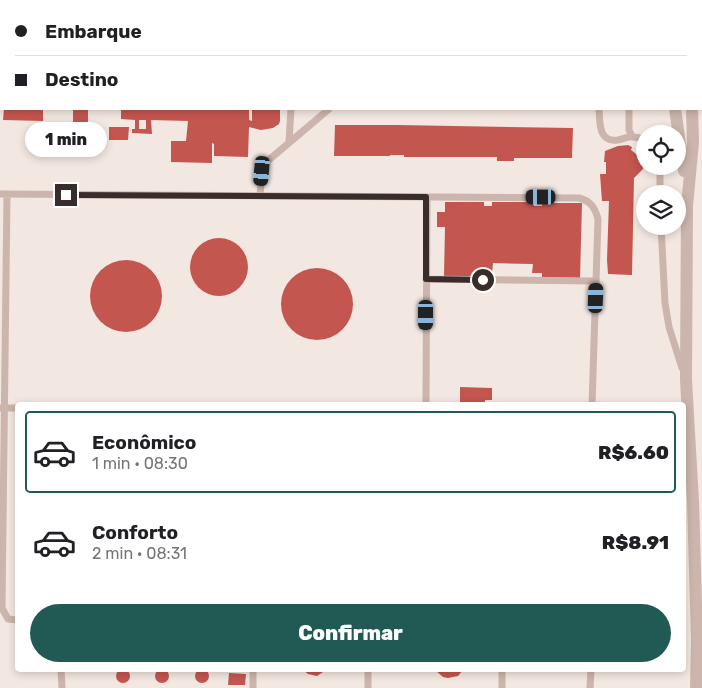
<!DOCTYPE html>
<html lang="pt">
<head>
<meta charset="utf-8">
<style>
  body { margin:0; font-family:Rubik,sans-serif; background:#f2f2f2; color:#202124; height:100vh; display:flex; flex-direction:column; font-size:19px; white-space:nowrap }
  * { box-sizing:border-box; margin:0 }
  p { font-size:16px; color:#757577 }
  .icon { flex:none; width:28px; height:28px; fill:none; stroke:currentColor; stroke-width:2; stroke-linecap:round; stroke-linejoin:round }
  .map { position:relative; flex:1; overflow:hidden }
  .drawer { position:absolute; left:15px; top:402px; width:671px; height:270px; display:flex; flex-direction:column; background:#fff; border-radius:5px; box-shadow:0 2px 8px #0003 }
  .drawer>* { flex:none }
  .banner { position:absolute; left:0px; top:0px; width:702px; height:110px; box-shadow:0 2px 8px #0003; display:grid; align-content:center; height:110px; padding:0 15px; background:#fff }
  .fabs { position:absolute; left:636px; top:125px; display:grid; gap:10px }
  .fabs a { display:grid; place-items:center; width:50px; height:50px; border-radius:50%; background:#fff; box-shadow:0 2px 8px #0003; font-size:25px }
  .end { position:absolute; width:22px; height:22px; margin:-11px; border:6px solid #392d2b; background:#fff; box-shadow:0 0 0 2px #fff }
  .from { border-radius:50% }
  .bubble { position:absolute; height:35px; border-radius:18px; background:#fff; box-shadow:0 2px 8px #0003; font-size:16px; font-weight:800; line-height:35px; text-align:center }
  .car { position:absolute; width:15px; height:30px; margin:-15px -8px; border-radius:6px; box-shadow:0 0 4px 1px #0007; background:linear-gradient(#222 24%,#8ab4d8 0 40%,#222 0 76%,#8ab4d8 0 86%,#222 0) }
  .banner b { display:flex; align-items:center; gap:18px; height:48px; font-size:19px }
  .banner b+b { border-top:1px solid #e0e0e0 }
  .banner i { width:12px; height:12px; background:#202124 }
  ul { padding:9px 0 0; list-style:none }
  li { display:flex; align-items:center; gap:15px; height:82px; margin:0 10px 8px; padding:0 5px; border:2px solid transparent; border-radius:5px }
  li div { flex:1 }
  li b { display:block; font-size:19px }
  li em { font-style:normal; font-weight:800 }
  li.active { border-color:#215a54 }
  li>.icon { width:45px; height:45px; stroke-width:1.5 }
  .cta { display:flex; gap:10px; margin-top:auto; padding:10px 15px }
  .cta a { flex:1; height:58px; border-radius:30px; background:#215a54; color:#fff; font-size:20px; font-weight:800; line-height:58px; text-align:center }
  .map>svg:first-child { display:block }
  .building { fill:#c3564f; fill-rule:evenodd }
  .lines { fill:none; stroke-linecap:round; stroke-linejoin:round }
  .service { stroke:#cbb5ac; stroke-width:7 }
  .minor { stroke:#cbb5ac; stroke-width:12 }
  .route { stroke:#392d2b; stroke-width:6 }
</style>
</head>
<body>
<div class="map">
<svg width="702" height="688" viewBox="0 0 702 688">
  <rect width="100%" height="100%" fill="#f3e7e1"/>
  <path class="building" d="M4 109H43V121L3 120Z
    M73 109H88V122H73Z
    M121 109H249V120L252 121V109H280V121L279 124 273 128 261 130 249 127 248 157 214 156V144L212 143V163L171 162V141H186L188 121 151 120 152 134 132 133V129H135V120L121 119ZM139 120H146V129H139Z
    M335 125H397L573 128 572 158H514V161H497V157H404V155H390V156H334Z
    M109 127H129L128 140H109Z
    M36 136H50V150L36 149Z
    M628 145 632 147 631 150 640 157 643 155 645 156 643 169 634 178 632 275 608 274 607 260 609 201H602L600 174H606V162H604L605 151 618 146Z
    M445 202H484V206H492V202H533L534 206H542V203H582L580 278 542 277V273H532L533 264 493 263 492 274H484V277H444L445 227H437V212H445Z
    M190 267a29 29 0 1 1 58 0a29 29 0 1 1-58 0Z
    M90 296a36 36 0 1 1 72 0a36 36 0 1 1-72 0Z
    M281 304a36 36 0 1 1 72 0a36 36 0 1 1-72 0Z
    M460 387 492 388V400H485V403L460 402Z
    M195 676a7 7 0 1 1 14 0a7 7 0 1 1-14 0Z
    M116 676a7 7 0 1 1 14 0a7 7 0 1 1-14 0Z
    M155 676a7 7 0 1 1 14 0a7 7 0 1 1-14 0Z
    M303 670H326L317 676 308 674Z
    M435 670H463L458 676 448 678 443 677Z
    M229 673 246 674 245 685H228Z"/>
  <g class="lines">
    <path class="service" d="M640 1V0
      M599 109C600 122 598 143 618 140 623 139 628 136 633 137 637 137 641 139 645 139
      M629 109V130L632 136
      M289 142 291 109
      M660 166V194
      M0 194 579 198C591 201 595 208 598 219L592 405
      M7 194 2 608 8 619 18 620
      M260 196 262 171 264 164 329 109
      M661 226 665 303 669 327 682 368
      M426 279 596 281
      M426 405 427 197
      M0 408H18
      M61 670 62 688
      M253 688V670
      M368 688V670
      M502 688V670
      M590 688 591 670"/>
    <path class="minor" d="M659 0V1
      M694 1V0
      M675 109 684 171
      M692 109 693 142 687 206 686 380 693 501 697 640 696 688"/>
  </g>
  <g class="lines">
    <path class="route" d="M66 195 426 197V279L483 280"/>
  </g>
</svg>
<div class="fabs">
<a><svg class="icon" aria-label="locate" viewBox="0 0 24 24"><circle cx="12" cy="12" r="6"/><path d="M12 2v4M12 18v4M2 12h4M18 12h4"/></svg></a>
<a><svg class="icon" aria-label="layers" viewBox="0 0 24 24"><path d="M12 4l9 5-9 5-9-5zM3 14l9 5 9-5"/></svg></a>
</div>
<i class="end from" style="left:483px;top:280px"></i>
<i class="end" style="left:66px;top:195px"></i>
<div class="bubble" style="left:25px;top:122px;width:82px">1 min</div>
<i class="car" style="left:262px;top:171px;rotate:185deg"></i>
<i class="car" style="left:541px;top:197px;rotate:270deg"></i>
<i class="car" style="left:596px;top:298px;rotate:2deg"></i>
<i class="car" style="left:426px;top:315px;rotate:180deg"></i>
<div class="banner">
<b><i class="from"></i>Embarque</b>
<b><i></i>Destino</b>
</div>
<section class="drawer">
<ul>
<li class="active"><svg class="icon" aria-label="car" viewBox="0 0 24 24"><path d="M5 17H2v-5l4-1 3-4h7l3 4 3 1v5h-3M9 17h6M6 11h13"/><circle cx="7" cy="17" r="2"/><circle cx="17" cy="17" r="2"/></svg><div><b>Econômico</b><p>1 min · 08:30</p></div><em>R$6.60</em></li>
<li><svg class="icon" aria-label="car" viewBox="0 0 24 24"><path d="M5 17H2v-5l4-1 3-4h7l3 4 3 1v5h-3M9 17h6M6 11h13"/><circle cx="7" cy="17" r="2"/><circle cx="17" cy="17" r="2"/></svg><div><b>Conforto</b><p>2 min · 08:31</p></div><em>R$8.91</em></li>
</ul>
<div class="cta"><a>Confirmar</a></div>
</section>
</div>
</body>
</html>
